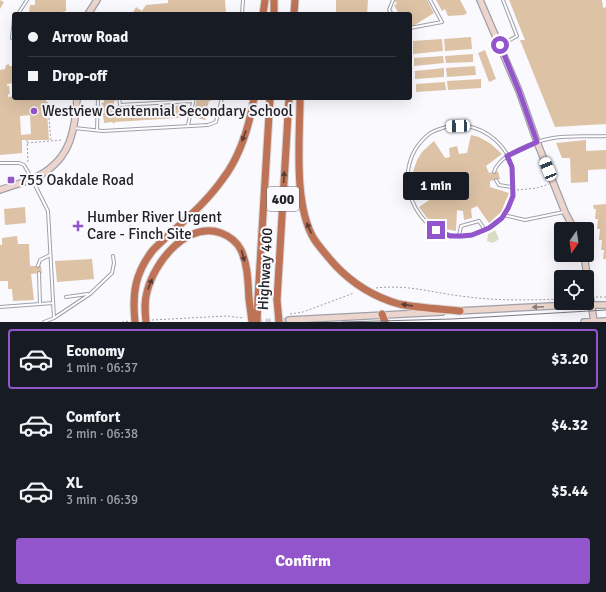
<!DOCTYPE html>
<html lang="en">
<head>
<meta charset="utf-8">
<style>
  body { margin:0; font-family:Signika,sans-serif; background:#242831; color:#f1f3f6; height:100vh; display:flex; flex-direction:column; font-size:15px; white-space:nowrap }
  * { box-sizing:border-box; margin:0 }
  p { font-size:13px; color:#9ea1a6 }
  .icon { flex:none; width:22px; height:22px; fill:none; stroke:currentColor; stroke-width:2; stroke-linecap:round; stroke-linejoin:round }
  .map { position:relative; height:322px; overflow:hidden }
  .details { display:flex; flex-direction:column; background:#171b24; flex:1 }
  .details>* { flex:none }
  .top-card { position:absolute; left:12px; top:12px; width:400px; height:88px; border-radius:4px; box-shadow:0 4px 16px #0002; display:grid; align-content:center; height:88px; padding:0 16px; background:#171b24 }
  .needle { width:26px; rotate:193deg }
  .fabs { position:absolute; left:554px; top:222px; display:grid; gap:8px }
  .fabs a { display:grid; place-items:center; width:40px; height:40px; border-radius:4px; background:#171b24; box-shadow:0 4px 16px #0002; font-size:20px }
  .end { position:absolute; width:18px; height:18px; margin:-9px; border:5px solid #9255cb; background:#fff; box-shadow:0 0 0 2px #fff }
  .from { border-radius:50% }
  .bubble { position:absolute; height:28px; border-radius:4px; background:#171b24; box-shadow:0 4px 16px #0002; font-size:13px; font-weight:700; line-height:28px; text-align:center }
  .car { position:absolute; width:12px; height:24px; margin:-12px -6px; border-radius:5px; box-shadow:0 0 3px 1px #0007; background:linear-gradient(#fff 24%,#345 0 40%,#fff 0 76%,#345 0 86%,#fff 0) }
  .top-card b { display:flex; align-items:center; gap:14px; height:38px; font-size:15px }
  .top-card b+b { border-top:1px solid #363941 }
  .top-card i { width:10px; height:10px; background:#f1f3f6 }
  ul { padding:7px 0 0; list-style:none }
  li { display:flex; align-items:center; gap:12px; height:60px; margin:0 8px 6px; padding:0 8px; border:2px solid transparent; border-radius:4px }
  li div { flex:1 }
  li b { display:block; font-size:15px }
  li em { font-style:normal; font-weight:700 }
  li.selected { border-color:#9255cb }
  li>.icon { width:36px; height:36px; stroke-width:1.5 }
  .action { display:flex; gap:8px; margin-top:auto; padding:8px 16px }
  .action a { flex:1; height:46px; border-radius:4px; background:#9255cb; color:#fff; font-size:16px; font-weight:700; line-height:46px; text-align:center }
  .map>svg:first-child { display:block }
  .green { fill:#d8ddc5 }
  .building { fill:#ddc2a5; fill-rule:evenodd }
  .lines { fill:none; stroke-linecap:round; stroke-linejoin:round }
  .secondary-tunnel { stroke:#ceced3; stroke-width:5.5; stroke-dasharray:5.5 3; stroke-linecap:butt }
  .lane-casing { stroke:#a0a0ab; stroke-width:4 }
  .secondary-casing { stroke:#a0a0ab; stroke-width:8 }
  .highway-casing { stroke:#d7d7d8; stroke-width:9 }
  .path { stroke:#9f9fa4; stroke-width:1; stroke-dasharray:2 2; stroke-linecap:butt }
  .lane { stroke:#fff; stroke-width:2 }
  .secondary { stroke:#ecd5cc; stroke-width:5.5 }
  .highway { stroke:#be7256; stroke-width:7 }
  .tram { stroke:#7a7a7f; stroke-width:1 }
  .highway-bridge-casing { stroke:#d7d7d8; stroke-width:9; stroke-linecap:butt }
  .highway-bridge { stroke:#be7256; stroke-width:7 }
  .oneway { fill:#593e37 }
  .oneway2 { fill:#877c7a }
  .route { stroke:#9255cb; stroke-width:5 }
  .poi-dot { fill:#9255cb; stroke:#f9f9fe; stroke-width:1.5 }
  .labels { text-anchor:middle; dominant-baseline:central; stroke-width:4; stroke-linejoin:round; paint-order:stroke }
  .shield { fill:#f9f9fe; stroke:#626268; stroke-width:1 }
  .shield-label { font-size:14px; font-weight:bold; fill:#222227 }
  .poi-label { font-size:15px; fill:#222227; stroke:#f9f9fe; text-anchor:start }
  .street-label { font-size:15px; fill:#222227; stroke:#f9f9fe }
</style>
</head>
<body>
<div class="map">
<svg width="606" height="322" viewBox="0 0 606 322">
  <rect width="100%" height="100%" fill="#f9f9fe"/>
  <path class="green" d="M495 230 499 239 493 243 487 241 488 234Z"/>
  <path class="building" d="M0 0 4 2 0 9Z
    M35 0H66V11L62 12V14H24V12H29L30 5H35Z
    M168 0H225L226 14H132L136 7 142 11 146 5 168 3Z
    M336 0H368L367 14H336Z
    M394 0H427L434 13 410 28V14H399L394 5 397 4Z
    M436 0H460L467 13 464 15 448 16 445 9 442 11Z
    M509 0H602L603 8 606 7V124L555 127 520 40H525Z
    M471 37 472 49 445 51 444 39Z
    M442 39 443 51 413 54V41Z
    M485 50 496 79 489 82 478 53Z
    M473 54V62L446 63 445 56Z
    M443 56 444 63 414 66V58Z
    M9 64V66H14V83L7 84V86H9L10 94H8V97L14 96V98L21 99 46 98 49 140H22V153L0 155V70L5 69 6 65ZM30 115 31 134 21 135 20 116Z
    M475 66 476 75 447 77 446 68Z
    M444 68V77L415 79V71Z
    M481 79V88L448 90 447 81Z
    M445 82 446 90 416 92V84Z
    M104 98H116V101H114V110L185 105 187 116 177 118 115 122 114 124 112 122 104 123 103 115 101 114 104 113 103 105 101 104 104 102Z
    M197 98 212 99 211 101H209L207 108 209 109 206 110 204 118 206 119 205 120 193 117Z
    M471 135 479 137 491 144 502 154 486 166 489 173 498 171 500 179 490 181V187L509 193 501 212 489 223 477 206 471 209 472 218 464 220 463 211 457 210 456 231 445 229 427 218 419 207 434 197 431 191V177L413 172 417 160 422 152 434 141 445 158 450 157 449 148 457 146 459 154 467 153Z
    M586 140V151L606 150V169L588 170V182L571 183 570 158H562L556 143Z
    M606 204V259H603L604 250H601L602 240H599L600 229H597L598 219H595L596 209H594L593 205Z
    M25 207 26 223 5 225 4 209Z
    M130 225 138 232 136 234 128 227Z
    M17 236 18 244H29L30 266H41L42 273 31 274 34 300 13 301 12 289H8V281H0V245H2V238Z
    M92 259 94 279 57 282 55 261Z"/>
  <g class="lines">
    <path class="secondary-tunnel" d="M257 322 289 320"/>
    <g class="lane-casing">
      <path id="lane" d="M18 14 27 0
        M242 14 243 0
        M392 14 389 10 393 0
        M14 19 12 38H14
        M410 28 442 22 430 0
        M501 45 517 36 503 0
        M119 98 120 105 193 101
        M188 125 194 98
        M449 126C455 126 462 125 467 126 488 130 507 146 512 167 513 171 512 177 512 182 513 192 514 195 510 205 505 217 496 225 485 230 425 260 379 174 429 134 434 130 443 128 449 126Z
        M74 128 103 131 208 125 216 122 222 98
        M97 130 98 98
        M0 163H19L24 165 32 179 48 211 54 318 44 322
        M494 172C499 154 536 141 553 138 570 135 589 137 606 136
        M496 180 499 185 512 187
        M504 215 525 220 564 212
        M459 236 461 226 479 221 485 230
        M38 266 40 260 50 255
        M39 273 40 304
        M66 297 88 294
        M0 307 53 303
        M54 318 90 294 112 273 114 263 113 256"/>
    </g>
    <g class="secondary-casing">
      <path id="secondary" d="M480 0 519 91 537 142 565 212 574 229
        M88 14 97 0
        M0 190C11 186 22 183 32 179 69 163 75 134 77 98
        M584 255 594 322
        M457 311 571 305H606
        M289 320 442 312
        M584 322 606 321"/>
    </g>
    <g class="highway-casing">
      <path id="highway" d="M263 14 265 0
        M274 14V0
        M294 14 295 0
        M300 98C300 138 293 204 314 239 320 248 328 257 335 265 353 284 374 297 399 304 419 308 440 309 460 311
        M258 298 270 98
        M277 300 289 98
        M382 314 385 322
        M135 322C132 293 135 273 153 250 176 227 203 207 222 180 240 157 249 127 254 98
        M146 322C145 311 144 302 147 292 154 262 187 221 221 233 229 236 237 242 241 250 248 265 248 283 249 299"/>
    </g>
    <path class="path" d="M47 98 51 141
      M27 140 28 163
      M27 143 62 140
      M517 190 537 188 549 184
      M376 288C409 284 437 294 469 297 499 301 531 300 561 299
      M596 297H606
      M290 314 303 312 354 293
      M152 320 226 316 244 318
      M122 322 129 321"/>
    <use href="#lane" class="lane"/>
    <use href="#secondary" class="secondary"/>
    <use href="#highway" class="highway"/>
    <path class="tram" d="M342 322 452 319 606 310"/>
    <g class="highway-bridge-casing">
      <path id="highway-bridge" d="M249 299 252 322
        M277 300 279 322
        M257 322 258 298"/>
    </g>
    <use href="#highway-bridge" class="highway-bridge"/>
  </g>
  <defs><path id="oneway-solid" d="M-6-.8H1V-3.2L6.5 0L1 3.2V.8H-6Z"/></defs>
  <g class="oneway">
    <use href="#oneway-solid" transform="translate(244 136) rotate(110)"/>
    <use href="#oneway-solid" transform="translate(284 177) rotate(-86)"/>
    <use href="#oneway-solid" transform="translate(309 228) rotate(-113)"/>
    <use href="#oneway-solid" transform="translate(243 256) rotate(75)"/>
    <use href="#oneway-solid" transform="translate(150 284) rotate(-68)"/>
    <use href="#oneway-solid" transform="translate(407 305) rotate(-171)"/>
  </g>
  <use class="oneway2" href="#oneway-solid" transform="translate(538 307) rotate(177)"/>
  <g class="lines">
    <path class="route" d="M436 230 450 236H462L472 235 489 228 502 218 508 208 513 196 512 167 507 156 537 142 519 91 500 45"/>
  </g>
  <g class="poi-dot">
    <circle cx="34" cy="111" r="4"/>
    <rect x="7" y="176" width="8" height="8" rx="2"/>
    <path d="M76 220h4v4h4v4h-4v4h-4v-4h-4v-4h4z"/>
  </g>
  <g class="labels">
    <rect class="shield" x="267" y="187" width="32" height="24" rx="3"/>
    <g class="shield-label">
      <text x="283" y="199">400</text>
    </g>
    <g class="poi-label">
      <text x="42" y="111">Westview Centennial Secondary School</text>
      <text x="19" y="180">755 Oakdale Road</text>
      <text x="87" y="217">Humber River Urgent<tspan x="87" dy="17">Care - Finch Site</tspan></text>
    </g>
    <g class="street-label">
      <text transform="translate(265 269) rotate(-87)">Highway 400</text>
    </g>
  </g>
</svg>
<div class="fabs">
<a><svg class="needle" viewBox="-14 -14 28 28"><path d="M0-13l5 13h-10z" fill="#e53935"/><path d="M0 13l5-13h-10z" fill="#9ea1a6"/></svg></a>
<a><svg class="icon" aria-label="locate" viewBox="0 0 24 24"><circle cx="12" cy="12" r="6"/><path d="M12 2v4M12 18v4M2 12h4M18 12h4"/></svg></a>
</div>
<i class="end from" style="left:500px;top:45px"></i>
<i class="end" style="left:436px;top:230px"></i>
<div class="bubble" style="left:403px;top:172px;width:66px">1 min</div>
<i class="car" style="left:458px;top:126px;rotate:268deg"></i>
<i class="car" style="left:548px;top:169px;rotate:338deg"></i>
<div class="top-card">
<b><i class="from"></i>Arrow Road</b>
<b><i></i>Drop-off</b>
</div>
</div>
<section class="details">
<ul>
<li class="selected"><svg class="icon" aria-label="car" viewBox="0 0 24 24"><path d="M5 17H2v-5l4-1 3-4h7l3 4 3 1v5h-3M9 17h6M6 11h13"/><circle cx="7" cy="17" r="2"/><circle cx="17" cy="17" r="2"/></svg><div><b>Economy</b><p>1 min · 06:37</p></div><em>$3.20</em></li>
<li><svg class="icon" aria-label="car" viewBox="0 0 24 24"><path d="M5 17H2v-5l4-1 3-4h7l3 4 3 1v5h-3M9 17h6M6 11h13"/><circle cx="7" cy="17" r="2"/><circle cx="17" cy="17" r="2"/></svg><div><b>Comfort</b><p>2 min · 06:38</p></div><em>$4.32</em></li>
<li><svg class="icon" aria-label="car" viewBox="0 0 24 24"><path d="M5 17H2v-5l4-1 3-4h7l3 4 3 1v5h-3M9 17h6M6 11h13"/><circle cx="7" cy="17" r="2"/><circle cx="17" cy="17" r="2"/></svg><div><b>XL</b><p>3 min · 06:39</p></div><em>$5.44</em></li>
</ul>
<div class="action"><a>Confirm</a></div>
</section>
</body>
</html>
